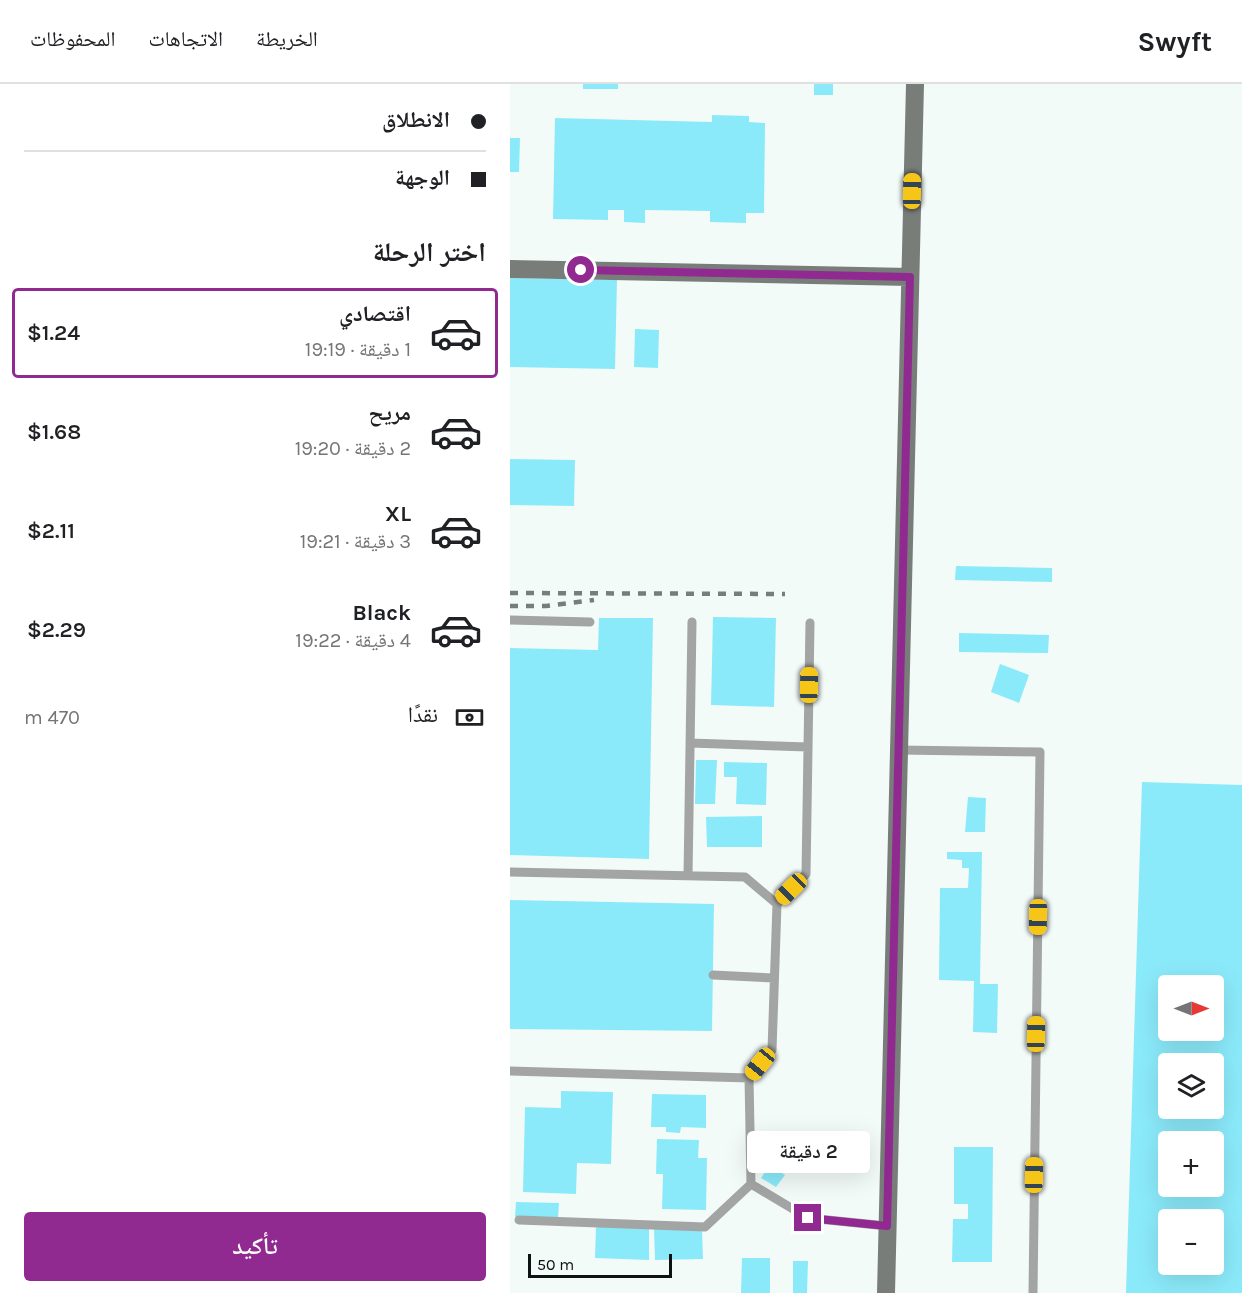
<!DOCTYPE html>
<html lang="ar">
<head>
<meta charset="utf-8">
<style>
  body { margin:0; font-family:Karla,"Noto Naskh Arabic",sans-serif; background:#f6f6f6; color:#202124; direction:rtl; height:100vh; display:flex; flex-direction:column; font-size:22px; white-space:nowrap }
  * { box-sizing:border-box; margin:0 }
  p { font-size:20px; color:#757577 }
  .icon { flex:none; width:33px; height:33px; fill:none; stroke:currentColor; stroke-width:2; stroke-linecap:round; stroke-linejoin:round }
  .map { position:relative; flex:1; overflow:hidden; direction:ltr }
  .panel { display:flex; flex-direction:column; background:#fff; width:510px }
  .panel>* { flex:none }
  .banner { display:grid; align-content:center; height:132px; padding:0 24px; background:#fff }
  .needle { width:39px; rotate:90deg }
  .fabs { position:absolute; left:648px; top:891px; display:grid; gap:12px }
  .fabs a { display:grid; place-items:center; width:66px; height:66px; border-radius:6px; background:#fff; box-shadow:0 6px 24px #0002; font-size:30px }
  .scale { position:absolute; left:18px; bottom:15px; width:144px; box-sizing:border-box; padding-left:6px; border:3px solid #0e1111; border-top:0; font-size:16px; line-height:21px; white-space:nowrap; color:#0e1111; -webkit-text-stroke:4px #f3fbf9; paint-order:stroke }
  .end { position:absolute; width:27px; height:27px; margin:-14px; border:8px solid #902a90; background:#fff; box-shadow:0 0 0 3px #fff }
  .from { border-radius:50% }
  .bubble { position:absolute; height:42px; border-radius:6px; background:#fff; box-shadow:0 6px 24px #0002; font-size:20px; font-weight:600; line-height:42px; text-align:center; direction:rtl }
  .car { position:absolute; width:18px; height:36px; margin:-18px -9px; border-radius:8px; box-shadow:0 0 4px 2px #0007; background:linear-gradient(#f5c518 24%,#345 0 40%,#f5c518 0 76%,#345 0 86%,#f5c518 0) }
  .banner b { display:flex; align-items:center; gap:21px; height:57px; font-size:22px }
  .banner b+b { border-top:2px solid #e0e0e0 }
  .banner i { width:15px; height:15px; background:#202124 }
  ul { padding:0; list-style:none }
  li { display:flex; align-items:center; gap:18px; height:90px; margin:0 12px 9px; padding:0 12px; border:3px solid transparent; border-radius:6px }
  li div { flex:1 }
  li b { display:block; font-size:22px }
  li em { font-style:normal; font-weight:600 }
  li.active { border-color:#902a90 }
  li>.icon { width:54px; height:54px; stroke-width:1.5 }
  h2 { padding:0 24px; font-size:27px; line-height:72px }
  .pay { display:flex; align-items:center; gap:15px; height:66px; padding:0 24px; font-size:22px }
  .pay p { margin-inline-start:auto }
  .primary-button { display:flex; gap:12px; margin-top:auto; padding:12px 24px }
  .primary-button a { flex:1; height:69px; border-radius:6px; background:#902a90; color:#fff; font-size:24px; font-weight:600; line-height:69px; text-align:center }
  header { display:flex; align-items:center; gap:36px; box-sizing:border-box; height:84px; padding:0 30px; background:#fff; border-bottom:2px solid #e0e0e0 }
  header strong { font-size:28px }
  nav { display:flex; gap:33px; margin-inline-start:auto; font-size:21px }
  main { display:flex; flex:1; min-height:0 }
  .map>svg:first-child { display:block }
  .building { fill:#8beafa; fill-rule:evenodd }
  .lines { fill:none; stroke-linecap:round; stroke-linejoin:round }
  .lane { stroke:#a2a5a3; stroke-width:9 }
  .secondary { stroke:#797d7a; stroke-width:18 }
  .rail { stroke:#777c7c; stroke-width:4.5; stroke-dasharray:8 8; stroke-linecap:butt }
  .route { stroke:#902a90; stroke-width:8 }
</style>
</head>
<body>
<header>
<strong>Swyft</strong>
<nav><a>الخريطة</a><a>الاتجاهات</a><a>المحفوظات</a></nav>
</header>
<main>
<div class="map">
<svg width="732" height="1209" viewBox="0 0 732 1209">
  <rect width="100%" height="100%" fill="#f3fbf9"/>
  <path class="building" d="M73 0H108V5H73Z
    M304 0H323V11H304Z
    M202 31 239 32V38L255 39 254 129H236V139L200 138V127L135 126V139L114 138V126H98V136L43 135 45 34 202 38Z
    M0 54H10L9 88H0Z
    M0 194 107 196 105 285 0 283Z
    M125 245 149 246 148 284 124 283Z
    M0 375 65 376 64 422 0 421Z
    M446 482 542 484V498L445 496Z
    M203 533 266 534 264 623 201 621Z
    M89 534H143L139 775 0 771V564L88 566Z
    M449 549 539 551 538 569 449 568Z
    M490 580 519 591 509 619 481 608Z
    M186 676H207L205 720H185Z
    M214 678 257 679 256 721 226 720 227 693H214Z
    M632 698 732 701V1209H616ZM658 902H704V946H658ZM658 980H704V1024H658ZM658 1058H704V1102H658ZM658 1136H704V1180H658Z
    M458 713 476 714 475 748H455Z
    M252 732V763H197L196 733Z
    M437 768H472L470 900H488L487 949 463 948 464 897 429 896 430 804H458L459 784H452V776L437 775Z
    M0 816 204 820 202 947 0 945Z
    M51 1007 103 1008 101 1080 67 1079 66 1110 13 1108 15 1023 51 1024Z
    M142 1010 196 1011V1044L171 1043 170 1049 156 1048V1043H141Z
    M147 1055 189 1056 188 1074H197L196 1126 152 1125 153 1090H146Z
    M444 1063H483L482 1178H442L443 1135H458V1120H444Z
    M260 1081 275 1091 266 1103 251 1094Z
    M6 1118 49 1119 48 1135 5 1133Z
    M86 1142 139 1144V1176L85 1174Z
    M192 1144 193 1175 145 1176 144 1145Z
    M232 1174H260V1209H231Z
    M283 1177H298L297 1209H283Z"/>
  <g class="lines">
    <path class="lane" d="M0 536 80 538
      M180 659 298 663
      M389 666 530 668 523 1209
      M0 788 235 793 267 820 262 966 239 994
      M178 792 182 538
      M267 820 296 790 300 539
      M203 891 264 894
      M0 987 239 994 241 1100 298 1134 377 1142
      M9 1136 195 1143 241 1100"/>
    <path class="secondary" d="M0 185 400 193
      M376 1209 405 0"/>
    <path class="rail" d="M0 509 275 510
      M0 522H36L84 516"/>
  </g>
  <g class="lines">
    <path class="route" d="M71 186 400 193 377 1142 298 1134"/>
  </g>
</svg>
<div class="fabs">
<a><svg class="needle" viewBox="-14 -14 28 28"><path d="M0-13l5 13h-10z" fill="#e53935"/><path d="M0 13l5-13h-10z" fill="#757577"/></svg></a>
<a><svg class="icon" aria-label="layers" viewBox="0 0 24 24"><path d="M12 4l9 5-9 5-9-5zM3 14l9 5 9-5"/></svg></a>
<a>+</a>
<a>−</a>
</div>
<div class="scale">50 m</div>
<i class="end from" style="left:71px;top:186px"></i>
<i class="end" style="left:298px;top:1134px"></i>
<div class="bubble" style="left:237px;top:1047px;width:123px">2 دقيقة</div>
<i class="car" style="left:402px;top:107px;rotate:1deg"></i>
<i class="car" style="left:299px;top:601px;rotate:1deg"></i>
<i class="car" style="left:281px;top:805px;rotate:225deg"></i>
<i class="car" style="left:528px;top:833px;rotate:181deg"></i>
<i class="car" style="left:526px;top:950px;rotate:1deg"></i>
<i class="car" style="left:250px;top:980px;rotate:219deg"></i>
<i class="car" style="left:524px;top:1091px;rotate:1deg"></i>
</div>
<section class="panel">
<div class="banner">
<b><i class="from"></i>الانطلاق</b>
<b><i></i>الوجهة</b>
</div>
<h2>اختر الرحلة</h2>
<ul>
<li class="active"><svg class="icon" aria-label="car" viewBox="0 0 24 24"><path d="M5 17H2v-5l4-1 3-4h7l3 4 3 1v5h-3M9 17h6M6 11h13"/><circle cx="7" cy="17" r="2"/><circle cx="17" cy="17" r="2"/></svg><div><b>اقتصادي</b><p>1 دقيقة · 19:19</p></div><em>$1.24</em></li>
<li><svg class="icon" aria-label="car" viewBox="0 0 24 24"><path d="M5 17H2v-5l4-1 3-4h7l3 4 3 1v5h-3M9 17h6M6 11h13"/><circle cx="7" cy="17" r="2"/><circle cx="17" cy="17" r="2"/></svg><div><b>مريح</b><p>2 دقيقة · 19:20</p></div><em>$1.68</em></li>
<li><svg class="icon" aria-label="car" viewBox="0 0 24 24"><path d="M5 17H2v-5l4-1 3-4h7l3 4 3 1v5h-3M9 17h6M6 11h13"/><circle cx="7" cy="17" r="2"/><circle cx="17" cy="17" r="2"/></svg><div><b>XL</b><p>3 دقيقة · 19:21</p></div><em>$2.11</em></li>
<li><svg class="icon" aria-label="car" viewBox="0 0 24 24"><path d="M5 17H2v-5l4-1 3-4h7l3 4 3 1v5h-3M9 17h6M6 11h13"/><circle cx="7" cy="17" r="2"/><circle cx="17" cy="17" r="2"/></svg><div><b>Black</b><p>4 دقيقة · 19:22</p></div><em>$2.29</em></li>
</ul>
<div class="pay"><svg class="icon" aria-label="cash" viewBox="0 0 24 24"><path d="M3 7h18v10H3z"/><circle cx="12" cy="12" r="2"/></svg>نقدًا<p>470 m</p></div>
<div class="primary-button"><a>تأكيد</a></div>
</section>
</main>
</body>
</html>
